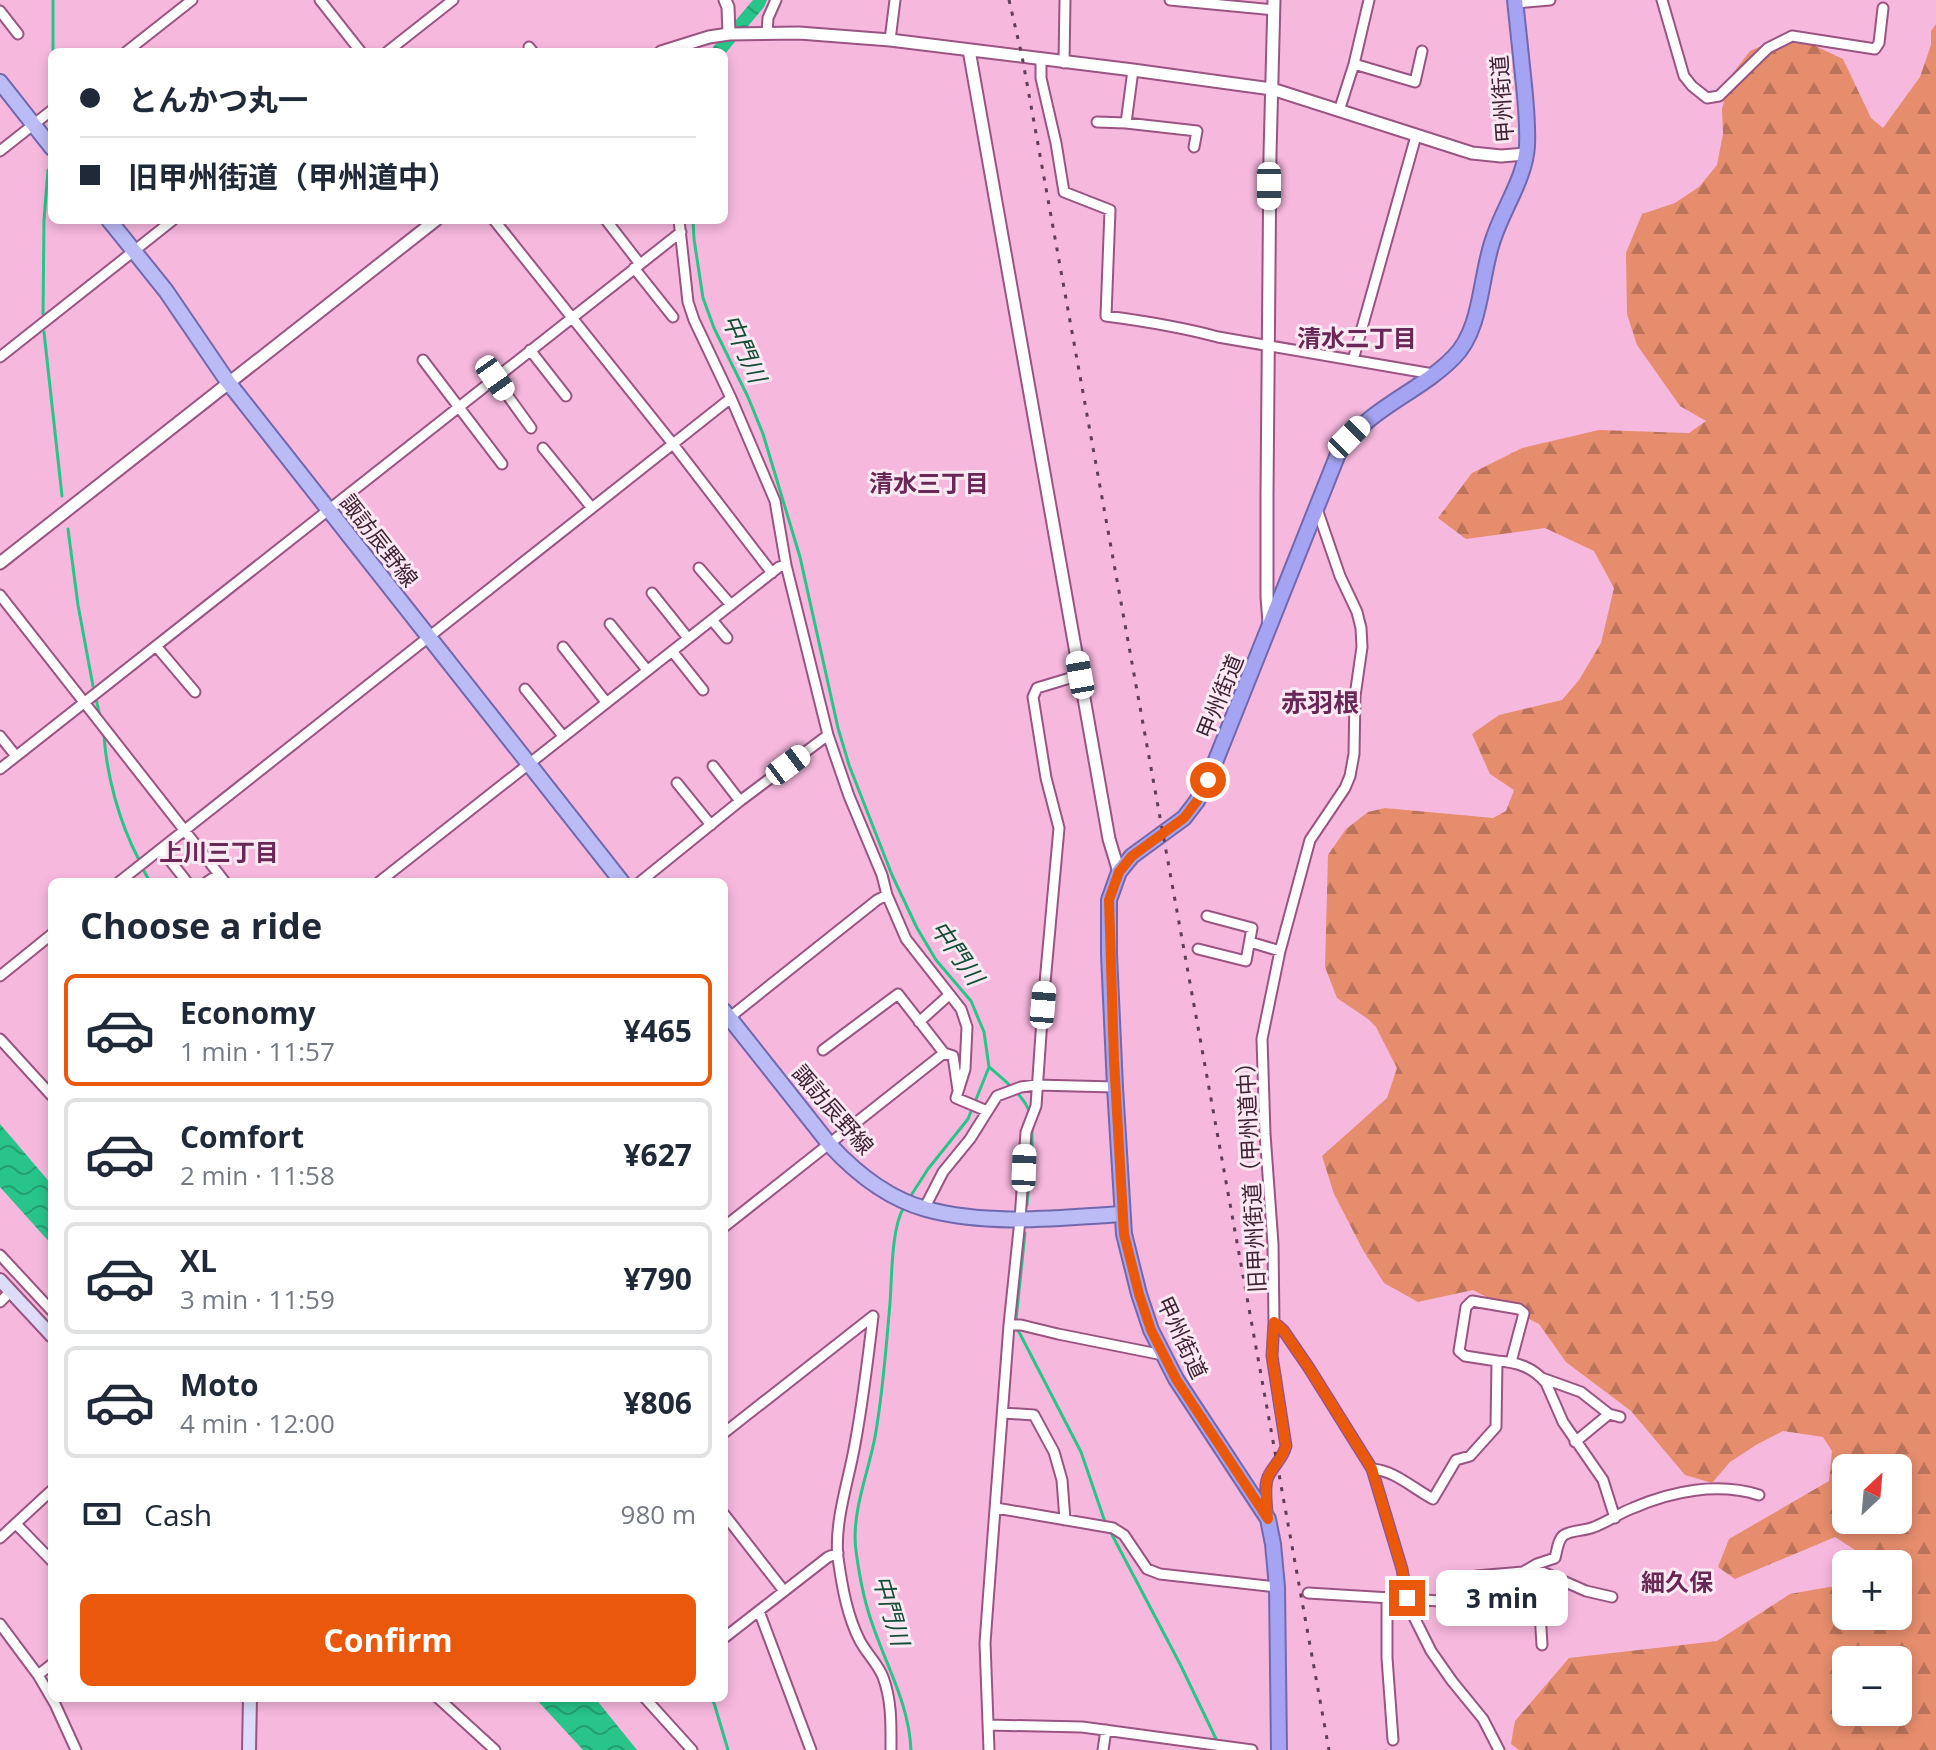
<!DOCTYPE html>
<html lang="en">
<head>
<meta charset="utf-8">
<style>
  body { margin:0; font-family:"Open Sans","Noto Sans JP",sans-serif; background:#f6f6f7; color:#1f2937; height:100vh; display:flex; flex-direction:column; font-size:30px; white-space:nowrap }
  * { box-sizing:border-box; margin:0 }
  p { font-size:26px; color:#747a83 }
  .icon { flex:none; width:44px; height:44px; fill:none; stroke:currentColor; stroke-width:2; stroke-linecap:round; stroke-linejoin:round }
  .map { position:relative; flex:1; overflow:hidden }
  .side { position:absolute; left:48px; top:878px; width:680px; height:824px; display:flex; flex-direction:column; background:#fff; border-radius:12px; box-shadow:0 4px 12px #0003 }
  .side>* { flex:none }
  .guide { position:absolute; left:48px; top:48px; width:680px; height:176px; border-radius:12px; box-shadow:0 4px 12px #0003; display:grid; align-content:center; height:176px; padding:0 32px; background:#fff }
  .needle { width:52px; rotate:26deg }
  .buttons { position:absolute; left:1832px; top:1454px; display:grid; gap:16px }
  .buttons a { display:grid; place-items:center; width:80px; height:80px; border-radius:12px; background:#fff; box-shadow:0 4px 12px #0003; font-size:40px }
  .end { position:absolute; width:36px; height:36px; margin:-18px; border:10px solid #ea580c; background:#fff; box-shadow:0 0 0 4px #fff }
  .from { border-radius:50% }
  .bubble { position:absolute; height:56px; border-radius:12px; background:#fff; box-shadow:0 4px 12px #0003; font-size:26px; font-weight:700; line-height:56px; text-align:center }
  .car { position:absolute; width:24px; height:48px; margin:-24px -12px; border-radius:10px; box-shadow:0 0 6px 2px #0007; background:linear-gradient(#fff 24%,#345 0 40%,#fff 0 76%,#345 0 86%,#fff 0) }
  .guide b { display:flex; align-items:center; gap:28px; height:76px; font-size:30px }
  .guide b+b { border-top:2px solid #e0e1e3 }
  .guide i { width:20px; height:20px; background:#1f2937 }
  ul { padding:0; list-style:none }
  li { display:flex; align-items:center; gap:24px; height:112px; margin:0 16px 12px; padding:0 16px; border:4px solid #e0e1e3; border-radius:12px }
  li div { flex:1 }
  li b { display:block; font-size:30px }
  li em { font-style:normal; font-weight:700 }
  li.on { border-color:#ea580c }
  li>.icon { width:72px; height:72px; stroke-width:1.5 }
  h2 { padding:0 32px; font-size:36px; line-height:96px }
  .pay { display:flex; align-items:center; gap:20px; height:88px; padding:0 32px; font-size:30px }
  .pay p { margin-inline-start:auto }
  .action { display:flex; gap:16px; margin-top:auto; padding:16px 32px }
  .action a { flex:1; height:92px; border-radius:12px; background:#ea580c; color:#fff; font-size:32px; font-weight:700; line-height:92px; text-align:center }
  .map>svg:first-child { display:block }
  .forest { fill:url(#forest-firs); fill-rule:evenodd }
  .water { fill:url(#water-waves) }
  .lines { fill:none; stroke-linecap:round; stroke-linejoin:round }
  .stream { stroke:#28c489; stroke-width:3 }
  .minor-casing { stroke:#9a5482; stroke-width:13 }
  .tertiary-casing { stroke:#9a5482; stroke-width:15 }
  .secondary-casing { stroke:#9a5482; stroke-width:16 }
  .primary-casing { stroke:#7268ad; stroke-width:18 }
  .trunk-casing { stroke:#7268ad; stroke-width:18 }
  .minor { stroke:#fff; stroke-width:9 }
  .tertiary { stroke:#fff; stroke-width:11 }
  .secondary { stroke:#ddddfa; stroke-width:12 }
  .primary { stroke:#bbbbf5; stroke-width:14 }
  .trunk { stroke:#a4a4f2; stroke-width:14 }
  .rail { stroke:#623e54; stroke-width:3; stroke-dasharray:4 8; stroke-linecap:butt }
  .route { stroke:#ea580c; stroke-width:10 }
  .labels { text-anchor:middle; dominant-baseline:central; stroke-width:6; stroke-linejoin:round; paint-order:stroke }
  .street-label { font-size:22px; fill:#402235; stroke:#fae9f3 }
  .neighbourhood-label { font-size:24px; font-weight:bold; fill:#682754; stroke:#fae9f3 }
  .water-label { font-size:24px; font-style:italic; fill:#144e36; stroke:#fae9f3 }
  .quarter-label { font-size:26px; font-weight:bold; fill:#682754; stroke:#fae9f3 }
</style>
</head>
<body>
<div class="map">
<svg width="1936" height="1750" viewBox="0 0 1936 1750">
  <defs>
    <pattern id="forest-firs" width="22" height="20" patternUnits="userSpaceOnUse" patternTransform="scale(2)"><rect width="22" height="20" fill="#e58d6c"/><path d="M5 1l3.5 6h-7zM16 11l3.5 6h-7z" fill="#bb735a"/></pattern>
    <pattern id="water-waves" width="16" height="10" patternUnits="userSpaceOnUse" patternTransform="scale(2)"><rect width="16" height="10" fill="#28c489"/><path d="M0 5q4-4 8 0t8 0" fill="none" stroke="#249f71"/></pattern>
  </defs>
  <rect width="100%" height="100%" fill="#f7b8de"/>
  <path class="forest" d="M1936 24V1750H1519L1511 1744 1515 1721 1569 1658 1717 1641 1790 1594 1846 1584V1616H1898V1564H1867L1869 1559 1835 1537 1735 1579 1718 1567 1729 1539 1829 1481 1832 1451 1823 1437 1783 1431 1756 1445 1730 1462 1712 1483 1685 1475 1631 1411 1566 1362 1539 1324 1473 1290 1418 1302 1384 1283 1363 1250 1334 1194 1322 1156 1387 1098 1397 1068 1376 1027 1368 1019 1337 998 1325 967 1328 855 1346 829 1368 812 1385 808 1493 818 1506 811 1514 790 1490 774 1472 734 1499 715 1562 700 1579 680 1601 643 1614 588 1594 551 1545 528 1466 539 1438 518 1472 473 1522 448 1599 430 1689 433 1706 421 1680 406 1637 345 1627 314 1626 253 1642 214 1675 203 1699 187 1717 165 1723 134 1722 109 1730 77 1750 51 1773 41 1813 45 1843 59 1871 118 1883 128 1920 77 1931 45V31ZM1846 1468H1898V1520H1846ZM1846 1660H1898V1712H1846Z"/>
  <path class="water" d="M753 0H767L764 7 724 55V52H709Z
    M0 1124 52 1185V1245L0 1187Z
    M535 1698H595L637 1750H583Z"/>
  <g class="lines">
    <path class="stream" d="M53 52V0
      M693 220 694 239 703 298 714 328 748 397 763 434 800 557 838 728 849 765 892 875 917 928 936 960 971 1001 984 1032 989 1067 975 1102
      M43 314 44 220 48 170
      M44 332 62 496
      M68 529 78 605 93 686
      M96 699 101 720
      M104 736C107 777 119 821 138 858
      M144 871 150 882
      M989 1067C1002 1078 1026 1097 1030 1114
      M910 1197 928 1169 968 1119 972 1109
      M1027 1205 1032 1146V1122
      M904 1207C891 1228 892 1278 890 1303 886 1348 883 1393 875 1437 868 1474 851 1513 856 1551 859 1573 863 1596 870 1617 884 1662 909 1702 911 1750
      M1025 1233 1016 1320 1018 1330 1081 1452 1105 1522
      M1109 1529 1180 1664 1218 1743
      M710 1698 714 1703 728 1750"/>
    <g class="minor-casing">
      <path id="minor" d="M320 0 361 52
        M1170 0 1274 10
        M1662 0 1684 76 1692 86 1707 98 1719 96 1768 48 1792 36 1875 49 1879 43 1883 8
        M1516 3 1550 0
        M0 11 18 34
        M767 33 768 18 776 0
        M890 40 895 0
        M529 47 533 52
        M126 52 192 0
        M387 52 453 0
        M1041 59V78L1056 143 1064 192 1110 210 1106 316C1144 321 1181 327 1218 337L1433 374
        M1064 63 1065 0
        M1354 64 1415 82 1422 51
        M1339 111 1354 64 1369 0
        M1097 122 1126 123 1197 131 1194 147
        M1126 123 1133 70
        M0 151 52 110
        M494 220 673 444 772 573
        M606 220 640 264
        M679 220 688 302 694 320 731 398 775 501 786 565 828 735 849 796 882 875 887 895 906 939 961 1009 967 1027 965 1069 956 1098 987 1111
        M634 268 673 317
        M530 350 566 396
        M0 357 173 220
        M423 360 502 464
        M1353 360 1416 136
        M495 378 531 428
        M543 448 592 508
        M699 568 731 605
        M652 593 688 638
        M0 595 225 882
        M712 620 727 638
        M610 624 647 670
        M156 646 195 692
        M563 647 606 702
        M672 651 703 690
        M525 689 563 736
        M0 736 16 756
        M713 766 740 801
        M0 769 681 232
        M677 783 711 825
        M161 849 187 882
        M119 882 731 398
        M207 882 219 874
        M379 882 779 567 786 565
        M640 882 740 801 828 735
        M1250 942 1280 951
        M1198 949 1246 961 1252 928 1207 916
        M0 976 52 934
        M725 1021 877 900 887 895
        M919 1022 949 995
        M0 1039 52 1096
        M823 1050 898 994 944 1053 953 1056 958 1090
        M924 1209 943 1172 970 1139 997 1096 1021 1087 1036 1085 1115 1087
        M724 1227 944 1053
        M0 1255 52 1311
        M0 1302 11 1291
        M873 1316C868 1359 863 1401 855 1444 849 1480 834 1521 838 1558 842 1586 847 1616 860 1641 867 1654 878 1664 883 1677 892 1701 891 1726 891 1750
        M1274 1322 1283 1330 1309 1368 1372 1469 1402 1569 1407 1598 1412 1613 1431 1651 1452 1681 1483 1719 1499 1750
        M1009 1325H1021L1058 1334 1163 1355
        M1497 1361 1465 1356 1459 1351 1466 1307 1472 1301 1519 1309 1524 1313 1511 1362
        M1542 1378 1581 1392 1609 1414 1620 1417
        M1003 1413 1034 1415 1054 1452 1062 1480 1065 1520
        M724 1433 873 1316
        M1575 1442 1609 1414
        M1372 1469C1394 1470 1414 1489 1433 1499L1456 1460 1470 1456 1496 1427 1497 1361C1517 1362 1533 1367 1546 1383L1563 1422 1603 1480 1615 1518
        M996 1508 1113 1528 1124 1535 1147 1569 1160 1574 1277 1587
        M724 1514 784 1591
        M1267 1515C1267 1504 1263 1485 1269 1475 1275 1464 1283 1458 1286 1446L1272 1356 1274 1322 1273 1244 1265 1134 1262 1039 1280 951 1310 840 1345 788 1350 776 1354 754 1355 696 1362 647 1361 628 1357 612 1340 576 1317 509
        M16 1524 52 1561
        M0 1538 52 1490
        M1537 1564 1542 1645
        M1538 1570 1586 1591 1612 1597
        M1308 1593 1440 1601 1448 1599 1467 1580 1476 1576 1523 1572 1537 1564 1555 1558C1557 1551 1558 1539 1564 1535 1572 1530 1585 1531 1594 1527 1608 1522 1619 1513 1633 1508 1672 1491 1718 1482 1759 1495
        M1387 1597V1658L1393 1740
        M759 1611 811 1750
        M0 1624 38 1675 55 1704 76 1750
        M724 1638 828 1557 838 1553
        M38 1675 52 1664
        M438 1698 495 1750
        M645 1698 692 1750
        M988 1725 1082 1727 1252 1750
        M989 1750 985 1643 990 1575 1009 1325 1020 1220 1026 1132 1036 1106 1043 1005 1059 828 1046 778 1033 697 1037 688 1080 675
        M1103 1750 1106 1730"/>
    </g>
    <g class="tertiary-casing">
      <path id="tertiary" d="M725 0 728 7 729 34
        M969 50 1109 839 1119 872
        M661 52 709 37 729 34 799 33 890 40 1133 70 1272 89 1472 153 1501 156 1526 154
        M0 563 436 220
        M1269 623 1267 597V494L1270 154 1274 0"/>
    </g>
    <g class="secondary-casing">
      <path id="secondary" d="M0 1280 52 1336
        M249 1750 250 1698"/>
    </g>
    <g class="primary-casing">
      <path id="primary" d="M0 82 52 148
        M109 220 166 291 228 382 622 882
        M724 1011 830 1145C855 1172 889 1199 926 1209 989 1226 1057 1218 1122 1214"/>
    </g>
    <g class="trunk-casing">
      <path id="trunk" d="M1279 1750 1277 1587 1273 1544 1268 1519 1176 1379 1151 1330 1139 1294 1124 1234 1115 1087 1109 954V900L1119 872 1132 856 1184 818 1197 801 1208 780 1338 454C1368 407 1418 394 1454 357 1483 328 1480 273 1494 237 1504 207 1525 178 1527 146 1528 126 1526 105 1524 85 1521 57 1518 28 1515 0"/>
    </g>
    <use href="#minor" class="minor"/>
    <use href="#tertiary" class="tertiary"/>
    <use href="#secondary" class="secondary"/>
    <use href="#primary" class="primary"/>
    <use href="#trunk" class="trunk"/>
    <path class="rail" d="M1009 0 1022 56 1329 1750"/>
  </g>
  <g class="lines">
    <path class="route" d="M1208 780 1197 801 1184 818 1132 856 1119 872 1109 900 1114 1060 1124 1234 1139 1294 1151 1330 1176 1379 1268 1519C1267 1507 1264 1491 1267 1480 1270 1469 1282 1459 1286 1446L1272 1356 1274 1322 1283 1330 1309 1368 1372 1469 1402 1569 1407 1598"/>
  </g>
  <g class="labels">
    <g class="street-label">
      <text transform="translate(1501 99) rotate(-94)">甲州街道</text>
      <text transform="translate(380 540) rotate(52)">諏訪辰野線</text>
      <text transform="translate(1219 696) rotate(-68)">甲州街道</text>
      <text transform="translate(834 1109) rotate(49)">諏訪辰野線</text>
      <text transform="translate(1250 1172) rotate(-93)">旧甲州街道（甲州道中）</text>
      <text transform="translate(1183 1337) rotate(65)">甲州街道</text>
    </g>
    <g class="neighbourhood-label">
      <text x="1357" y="337">清水二丁目</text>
      <text x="929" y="482">清水三丁目</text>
      <text x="219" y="851">上川三丁目</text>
      <text x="1677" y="1581">細久保</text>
    </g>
    <g class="water-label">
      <text transform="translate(745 348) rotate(66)">中門川</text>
      <text transform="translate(958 952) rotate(55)">中門川</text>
      <text transform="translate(892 1610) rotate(74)">中門川</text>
    </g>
    <g class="quarter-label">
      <text x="1320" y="702">赤羽根</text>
    </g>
  </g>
</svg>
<div class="buttons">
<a><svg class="needle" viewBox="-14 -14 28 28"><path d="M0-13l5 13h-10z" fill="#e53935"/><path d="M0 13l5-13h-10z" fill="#747a83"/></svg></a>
<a>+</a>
<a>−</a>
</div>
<i class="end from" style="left:1208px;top:780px"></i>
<i class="end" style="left:1407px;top:1598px"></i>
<div class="bubble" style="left:1436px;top:1570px;width:132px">3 min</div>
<i class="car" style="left:1269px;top:186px;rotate:180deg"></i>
<i class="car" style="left:495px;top:378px;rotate:145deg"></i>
<i class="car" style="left:1349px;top:437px;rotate:45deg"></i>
<i class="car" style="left:1080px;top:675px;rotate:350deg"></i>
<i class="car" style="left:788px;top:765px;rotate:53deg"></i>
<i class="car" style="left:1043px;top:1005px;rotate:5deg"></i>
<i class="car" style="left:1024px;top:1168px;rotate:2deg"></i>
<div class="guide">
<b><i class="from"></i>とんかつ丸一</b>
<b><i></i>旧甲州街道（甲州道中）</b>
</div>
<section class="side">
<h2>Choose a ride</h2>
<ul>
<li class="on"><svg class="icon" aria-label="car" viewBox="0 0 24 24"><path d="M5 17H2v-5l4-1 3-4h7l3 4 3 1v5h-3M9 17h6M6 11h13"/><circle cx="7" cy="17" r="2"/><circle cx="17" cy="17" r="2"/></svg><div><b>Economy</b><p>1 min · 11:57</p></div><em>¥465</em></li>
<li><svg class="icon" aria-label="car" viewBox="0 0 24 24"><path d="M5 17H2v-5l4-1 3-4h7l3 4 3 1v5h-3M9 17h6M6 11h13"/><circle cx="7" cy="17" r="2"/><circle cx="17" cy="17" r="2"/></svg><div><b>Comfort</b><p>2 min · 11:58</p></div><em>¥627</em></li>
<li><svg class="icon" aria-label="car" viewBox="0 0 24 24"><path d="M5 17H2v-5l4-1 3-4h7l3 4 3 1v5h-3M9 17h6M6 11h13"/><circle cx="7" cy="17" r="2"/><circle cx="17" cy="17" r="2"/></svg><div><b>XL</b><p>3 min · 11:59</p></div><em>¥790</em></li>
<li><svg class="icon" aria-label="car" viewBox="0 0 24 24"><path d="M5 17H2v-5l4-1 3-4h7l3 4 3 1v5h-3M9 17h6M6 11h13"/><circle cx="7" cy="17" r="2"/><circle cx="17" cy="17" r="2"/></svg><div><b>Moto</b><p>4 min · 12:00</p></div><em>¥806</em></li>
</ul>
<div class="pay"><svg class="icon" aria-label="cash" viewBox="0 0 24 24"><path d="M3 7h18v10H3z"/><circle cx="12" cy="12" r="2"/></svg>Cash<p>980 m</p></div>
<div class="action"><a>Confirm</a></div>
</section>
</div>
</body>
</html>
